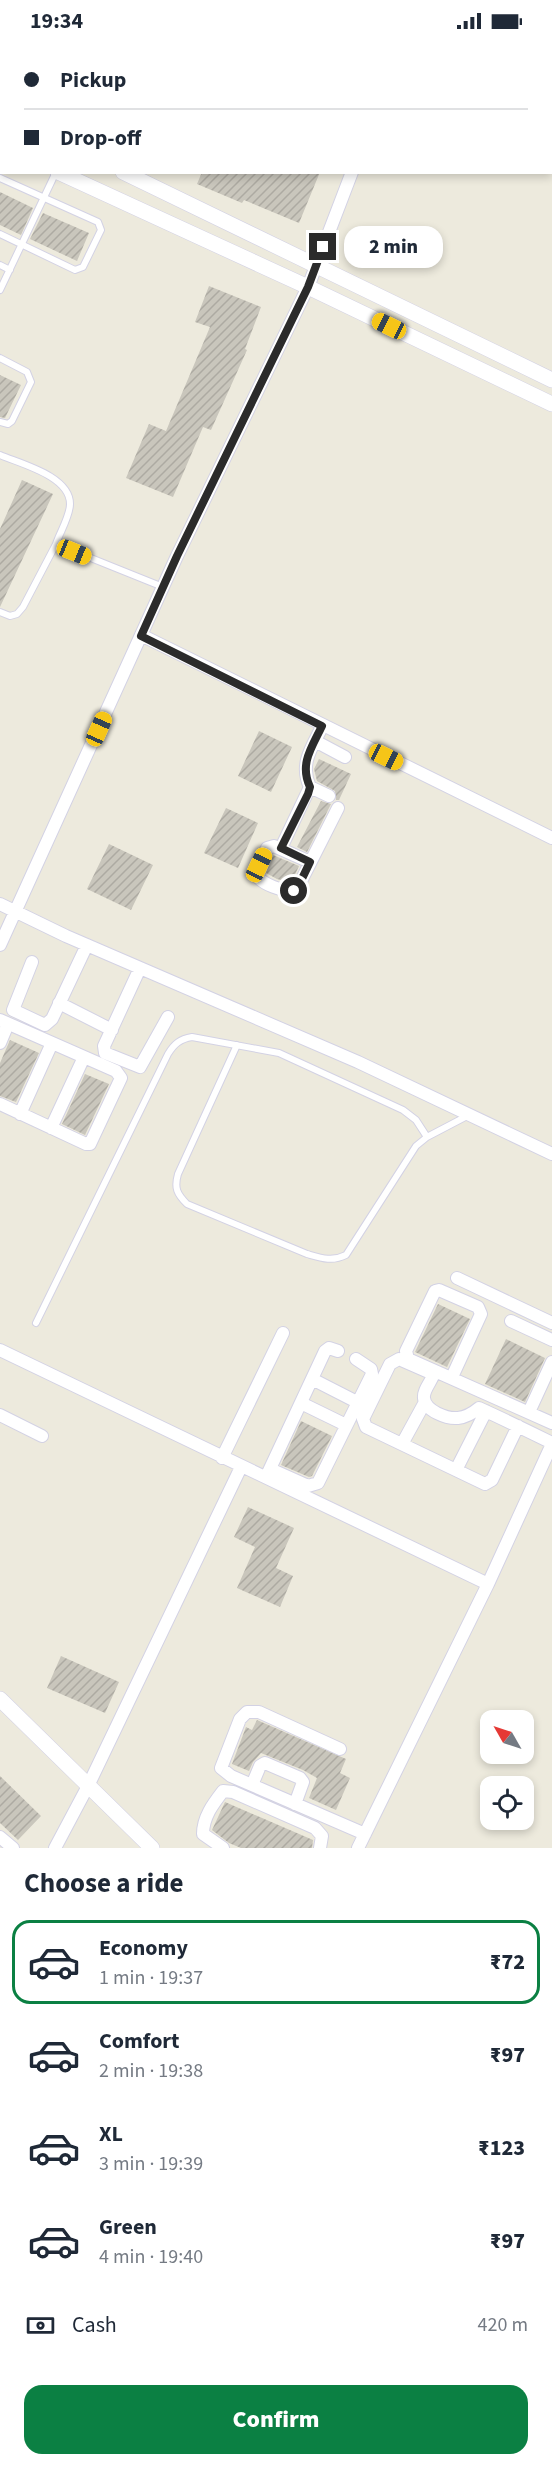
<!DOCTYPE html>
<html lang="en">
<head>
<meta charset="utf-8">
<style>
  body { margin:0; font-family:"Source Sans 3",sans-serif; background:#f2f2f3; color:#1f2937; height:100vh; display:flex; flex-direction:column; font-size:22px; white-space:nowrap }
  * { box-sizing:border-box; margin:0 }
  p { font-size:20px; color:#747a83 }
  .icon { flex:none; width:33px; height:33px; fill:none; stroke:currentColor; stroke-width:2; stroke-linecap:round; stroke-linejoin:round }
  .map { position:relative; height:1806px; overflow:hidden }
  .drawer { display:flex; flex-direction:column; background:#fff; flex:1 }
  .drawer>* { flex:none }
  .top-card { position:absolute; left:0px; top:0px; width:552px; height:132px; box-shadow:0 3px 9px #0003; display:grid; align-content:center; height:132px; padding:0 24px; background:#fff }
  .needle { width:39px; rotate:309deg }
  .controls { position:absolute; left:480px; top:1668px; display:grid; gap:12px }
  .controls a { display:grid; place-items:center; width:54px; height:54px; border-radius:12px; background:#fff; box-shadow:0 3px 9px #0003; font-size:30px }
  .end { position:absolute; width:27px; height:27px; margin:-14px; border:8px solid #2b2b2b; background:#fff; box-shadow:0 0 0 3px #fff }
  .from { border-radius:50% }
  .bubble { position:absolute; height:42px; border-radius:18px; background:#fff; box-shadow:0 3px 9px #0003; font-size:20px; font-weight:800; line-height:42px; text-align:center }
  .car { position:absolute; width:18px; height:36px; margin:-18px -9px; border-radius:8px; box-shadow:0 0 4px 2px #0007; background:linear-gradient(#f5c518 24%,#345 0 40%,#f5c518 0 76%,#345 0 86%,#f5c518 0) }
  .top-card b { display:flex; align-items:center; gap:21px; height:57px; font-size:22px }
  .top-card b+b { border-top:2px solid #e0e1e3 }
  .top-card i { width:15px; height:15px; background:#1f2937 }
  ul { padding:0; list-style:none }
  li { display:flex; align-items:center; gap:18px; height:84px; margin:0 12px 9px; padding:0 12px; border:3px solid transparent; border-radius:18px }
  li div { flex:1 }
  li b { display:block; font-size:22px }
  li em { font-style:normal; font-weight:800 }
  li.active { border-color:#0b8043 }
  li>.icon { width:54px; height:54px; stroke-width:1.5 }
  h2 { padding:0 24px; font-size:27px; line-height:72px }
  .pay { display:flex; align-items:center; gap:15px; height:66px; padding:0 24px; font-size:22px }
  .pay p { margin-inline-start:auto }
  .action { display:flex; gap:12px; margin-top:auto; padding:12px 24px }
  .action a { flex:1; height:69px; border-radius:18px; background:#0b8043; color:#fff; font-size:24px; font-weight:800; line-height:69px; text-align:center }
  .status { display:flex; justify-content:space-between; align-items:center; height:42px; padding:0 30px; background:#fff; direction:ltr }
  .status svg { height:16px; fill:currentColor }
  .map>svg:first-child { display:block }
  .building { fill:url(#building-hatch) }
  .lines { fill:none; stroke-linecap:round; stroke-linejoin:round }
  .service-casing { stroke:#d3d2e4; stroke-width:8 }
  .minor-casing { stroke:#d3d2e4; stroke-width:14 }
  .tertiary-casing { stroke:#d3d2e4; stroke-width:16 }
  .service { stroke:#fff; stroke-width:6 }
  .minor { stroke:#fff; stroke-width:12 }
  .tertiary { stroke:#fff; stroke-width:15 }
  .route { stroke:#2b2b2b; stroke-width:8 }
</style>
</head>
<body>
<div class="status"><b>19:34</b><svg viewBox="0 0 49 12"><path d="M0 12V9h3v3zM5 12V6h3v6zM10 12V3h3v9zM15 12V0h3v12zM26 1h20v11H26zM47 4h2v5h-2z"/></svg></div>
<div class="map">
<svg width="552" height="1806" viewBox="0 0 552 1806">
  <defs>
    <pattern id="building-hatch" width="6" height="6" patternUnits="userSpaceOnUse" patternTransform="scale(1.5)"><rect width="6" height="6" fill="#c9c6bc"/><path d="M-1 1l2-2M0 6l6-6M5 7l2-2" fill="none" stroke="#adaaa2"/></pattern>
  </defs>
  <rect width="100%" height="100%" fill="#edeadd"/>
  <path class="building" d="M202 130H320L299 181 244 158 242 161 197 142Z
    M0 150 33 166 21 193 0 183Z
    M43 171 89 191 77 219 30 197Z
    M209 244 261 265 245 307 247 308 211 388 203 385 173 455 126 436 149 382 166 389 210 285 195 280Z
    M0 333 21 343 5 376 0 375Z
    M22 438 53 452 0 565V487Z
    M259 689 292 705 271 750 238 734Z
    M319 717 351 732 339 758H336L335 749 317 739 314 727Z
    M321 759 331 762 307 810 297 805Z
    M226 766 258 781 238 826 204 811Z
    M109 802 153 823 131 868 87 847Z
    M273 813 299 824 291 841 277 837 266 831Z
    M10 998 39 1011 16 1060 0 1054V1021Z
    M85 1032 109 1042 85 1093 62 1082Z
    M438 1262 470 1277 447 1325 415 1310Z
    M506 1297 545 1316 525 1360 485 1342Z
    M301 1379 332 1394 312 1434 309 1435 281 1423Z
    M248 1465 294 1486 276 1526 293 1534 280 1565 237 1546 255 1505 234 1495Z
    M61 1614 119 1640 105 1671 47 1646Z
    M257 1678 346 1717 340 1731 350 1736 336 1768 309 1756 317 1736 303 1728 261 1711 253 1720 249 1729 232 1722 246 1685 252 1688Z
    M0 1734 41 1774 18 1798 0 1781Z
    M225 1760 313 1798 312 1806H241L229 1801 212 1788Z"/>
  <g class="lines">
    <g class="service-casing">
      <path id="service" d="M227 0 230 2
        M324 0 325 2
        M0 136 98 180 101 188 83 225 75 228 0 192
        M0 223 10 228
        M0 248 56 130
        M0 316 27 330 31 340 12 379 8 382 0 380
        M0 413C21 422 70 434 70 462 70 474 60 490 56 502
        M0 570 10 574 17 572 23 565 56 502 163 545
        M237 1003 178 1132C174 1146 177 1152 187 1162L307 1212C321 1216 332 1220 346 1213L416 1104 427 1095 469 1073
        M36 1281 168 1012C174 1002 180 997 192 995L279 1011 403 1068 416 1078 427 1095"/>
    </g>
    <g class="minor-casing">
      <path id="minor" d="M91 2 92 0
        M401 2V0
        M141 593 552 796
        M315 699 345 715
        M310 745 329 754
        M281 806 310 745C299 722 312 705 323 683
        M310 820 274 804 267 806 256 833C263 843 282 849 294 849L298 845 338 766
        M0 862 66 894 358 1020 552 1112
        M0 903 177 514 308 245 352 130
        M32 920 13 968 45 983 52 977 87 903
        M140 926 104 1004 105 1011 140 1025 168 975
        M59 961 112 988
        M0 978 116 1029 121 1036 90 1102H86L0 1062
        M0 1001 8 982
        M20 1072 52 1001
        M51 1086 84 1015
        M457 1236 552 1281
        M511 1279 552 1298
        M0 1308 488 1542
        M452 1335 481 1272 478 1265 439 1248 435 1249 406 1309 408 1317 552 1381
        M312 1337 357 1360
        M301 1361 346 1383
        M529 1370 552 1320
        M0 1373 42 1394
        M518 1384 492 1438 485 1442 366 1385 363 1377 390 1322 399 1317 431 1331 433 1334C430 1341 423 1349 424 1356 425 1369 447 1377 458 1376 467 1375 473 1371 479 1366 503 1377 528 1389 552 1401
        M402 1402 425 1360
        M222 1416 283 1291
        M270 1427 308 1444 318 1441 372 1332 371 1327 356 1317
        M456 1428 486 1369
        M267 1433 325 1309 329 1306 338 1309
        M340 1707 259 1670H247L240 1677 221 1726 231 1734 365 1792
        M252 1743 260 1724 265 1721 300 1736 303 1740 295 1762
        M0 1795 13 1806
        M55 1806 88 1744 241 1425
        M223 1806 203 1792C203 1775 213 1762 223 1749L233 1750 315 1786 322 1794 320 1806
        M358 1806 488 1542 552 1402"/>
    </g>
    <g class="tertiary-casing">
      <path id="tertiary" d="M0 72 2 73
        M0 104H2
        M58 130 308 245 552 362
        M123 130 552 338
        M0 1657 152 1806"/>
    </g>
    <use href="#service" class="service"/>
    <use href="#minor" class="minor"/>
    <use href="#tertiary" class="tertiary"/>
  </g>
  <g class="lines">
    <path class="route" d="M294 849 298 845 310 820 281 806 308 752 310 745C299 722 312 705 322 684L141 594 177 514 308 245 323 205"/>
  </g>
</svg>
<div class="controls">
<a><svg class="needle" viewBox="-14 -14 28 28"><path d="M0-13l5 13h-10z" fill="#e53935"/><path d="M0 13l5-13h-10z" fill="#747a83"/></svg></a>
<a><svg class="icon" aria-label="locate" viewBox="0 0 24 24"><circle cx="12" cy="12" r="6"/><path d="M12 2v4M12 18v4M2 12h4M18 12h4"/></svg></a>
</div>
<i class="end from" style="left:294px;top:849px"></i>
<i class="end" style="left:323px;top:205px"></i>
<div class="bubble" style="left:344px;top:184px;width:99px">2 min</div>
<i class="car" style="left:389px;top:284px;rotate:296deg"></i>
<i class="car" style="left:74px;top:510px;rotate:112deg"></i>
<i class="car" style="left:99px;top:687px;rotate:24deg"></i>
<i class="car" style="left:386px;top:715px;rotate:116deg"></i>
<i class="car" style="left:259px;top:823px;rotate:25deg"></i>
<div class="top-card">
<b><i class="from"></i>Pickup</b>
<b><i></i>Drop-off</b>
</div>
</div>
<section class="drawer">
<h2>Choose a ride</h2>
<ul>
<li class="active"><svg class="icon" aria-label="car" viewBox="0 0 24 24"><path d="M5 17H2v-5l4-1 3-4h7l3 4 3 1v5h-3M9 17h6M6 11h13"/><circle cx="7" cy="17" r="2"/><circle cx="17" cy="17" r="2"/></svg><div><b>Economy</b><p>1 min · 19:37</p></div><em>₹72</em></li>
<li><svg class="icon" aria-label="car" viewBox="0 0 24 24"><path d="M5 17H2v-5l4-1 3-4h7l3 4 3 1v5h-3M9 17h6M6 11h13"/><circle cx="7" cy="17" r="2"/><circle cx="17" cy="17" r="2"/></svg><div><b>Comfort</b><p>2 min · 19:38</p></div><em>₹97</em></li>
<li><svg class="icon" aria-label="car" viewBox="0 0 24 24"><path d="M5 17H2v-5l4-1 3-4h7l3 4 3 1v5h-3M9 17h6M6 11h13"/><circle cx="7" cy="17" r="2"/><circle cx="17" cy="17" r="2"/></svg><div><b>XL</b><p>3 min · 19:39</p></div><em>₹123</em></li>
<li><svg class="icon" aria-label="car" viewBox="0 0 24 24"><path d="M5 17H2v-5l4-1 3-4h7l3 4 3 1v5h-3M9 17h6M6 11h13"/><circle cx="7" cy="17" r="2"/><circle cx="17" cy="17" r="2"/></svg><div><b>Green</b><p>4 min · 19:40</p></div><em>₹97</em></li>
</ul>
<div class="pay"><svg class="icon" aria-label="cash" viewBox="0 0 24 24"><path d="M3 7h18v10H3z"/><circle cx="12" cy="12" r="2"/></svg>Cash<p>420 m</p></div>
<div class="action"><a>Confirm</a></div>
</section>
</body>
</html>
